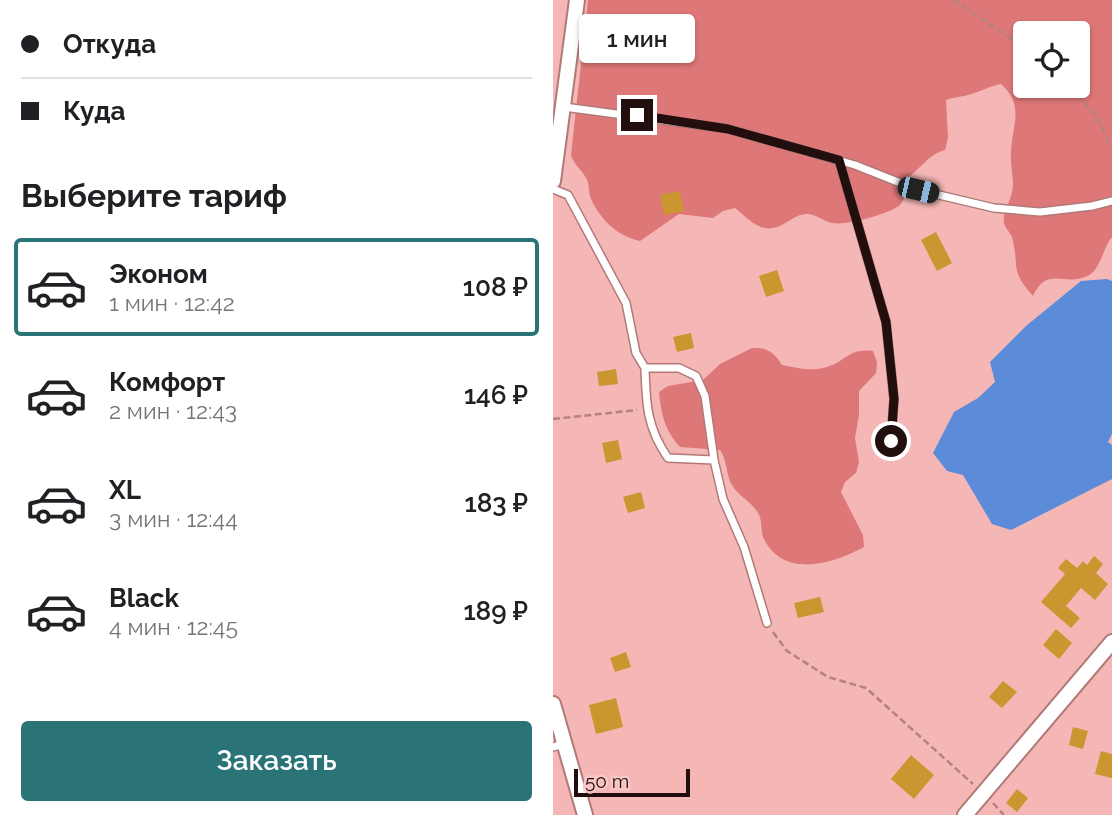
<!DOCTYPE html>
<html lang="ru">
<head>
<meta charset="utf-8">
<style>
  body { margin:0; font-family:Raleway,sans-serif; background:#f2f2f2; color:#202124; height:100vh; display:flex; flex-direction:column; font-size:26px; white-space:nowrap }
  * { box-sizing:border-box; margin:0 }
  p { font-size:23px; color:#757577 }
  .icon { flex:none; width:38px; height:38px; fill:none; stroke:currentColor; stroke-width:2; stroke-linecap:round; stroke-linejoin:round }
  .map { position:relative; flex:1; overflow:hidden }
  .drawer { display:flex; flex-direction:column; background:#fff; width:553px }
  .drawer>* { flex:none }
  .banner { display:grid; align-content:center; height:154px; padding:0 21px; background:#fff }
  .fabs { position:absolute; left:460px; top:21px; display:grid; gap:14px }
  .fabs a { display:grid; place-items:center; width:77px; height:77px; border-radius:7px; background:#fff; box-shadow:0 2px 5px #0004; font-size:35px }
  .scale { position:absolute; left:21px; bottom:18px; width:116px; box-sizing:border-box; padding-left:7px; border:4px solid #230e0e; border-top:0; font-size:19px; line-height:24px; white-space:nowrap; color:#230e0e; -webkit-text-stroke:5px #f9c7c6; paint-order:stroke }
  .end { position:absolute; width:32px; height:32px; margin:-16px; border:9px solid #230e0e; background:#fff; box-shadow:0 0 0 4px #fff }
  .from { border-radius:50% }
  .bubble { position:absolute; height:49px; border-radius:7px; background:#fff; box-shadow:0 2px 5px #0004; font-size:23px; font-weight:600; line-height:49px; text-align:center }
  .car { position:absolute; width:21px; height:42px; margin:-21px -10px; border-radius:9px; box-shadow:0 0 5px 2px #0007; background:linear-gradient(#222 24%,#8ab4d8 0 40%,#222 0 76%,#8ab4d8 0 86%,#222 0) }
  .banner b { display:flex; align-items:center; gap:24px; height:66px; font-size:26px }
  .banner b+b { border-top:2px solid #e0e0e0 }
  .banner i { width:18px; height:18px; background:#202124 }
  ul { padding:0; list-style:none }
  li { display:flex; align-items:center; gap:21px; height:98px; margin:0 14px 10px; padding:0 7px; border:4px solid transparent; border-radius:7px }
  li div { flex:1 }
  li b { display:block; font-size:26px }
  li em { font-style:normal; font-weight:600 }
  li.selected { border-color:#2a7478 }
  li>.icon { width:63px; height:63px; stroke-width:1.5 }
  h2 { padding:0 21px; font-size:32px; line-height:84px }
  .action { display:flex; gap:14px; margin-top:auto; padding:14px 21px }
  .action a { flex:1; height:80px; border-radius:7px; background:#2a7478; color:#fff; font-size:28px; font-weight:600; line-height:80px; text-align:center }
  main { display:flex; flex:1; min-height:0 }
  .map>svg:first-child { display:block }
  .forest { fill:#de7778; fill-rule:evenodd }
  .water { fill:#5c8bd9 }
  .building { fill:#ca9630 }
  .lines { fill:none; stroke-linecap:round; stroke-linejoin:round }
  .service-casing { stroke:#b17978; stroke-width:10 }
  .minor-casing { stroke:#b17978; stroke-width:18 }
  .path { stroke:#b38281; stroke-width:2.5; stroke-dasharray:7 3.5; stroke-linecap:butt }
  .service { stroke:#fff; stroke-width:7 }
  .minor { stroke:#fff; stroke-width:14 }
  .route { stroke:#230e0e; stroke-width:9 }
</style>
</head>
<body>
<main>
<section class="drawer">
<div class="banner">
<b><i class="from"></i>Откуда</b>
<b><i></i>Куда</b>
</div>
<h2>Выберите тариф</h2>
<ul>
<li class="selected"><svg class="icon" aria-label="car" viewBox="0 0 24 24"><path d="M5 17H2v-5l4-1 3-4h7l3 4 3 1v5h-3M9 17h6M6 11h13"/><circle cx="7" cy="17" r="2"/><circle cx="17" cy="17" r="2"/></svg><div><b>Эконом</b><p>1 мин · 12:42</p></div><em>108 ₽</em></li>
<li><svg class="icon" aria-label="car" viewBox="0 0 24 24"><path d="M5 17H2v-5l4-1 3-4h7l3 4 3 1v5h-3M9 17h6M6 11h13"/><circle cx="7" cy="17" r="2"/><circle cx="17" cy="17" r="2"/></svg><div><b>Комфорт</b><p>2 мин · 12:43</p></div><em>146 ₽</em></li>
<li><svg class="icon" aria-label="car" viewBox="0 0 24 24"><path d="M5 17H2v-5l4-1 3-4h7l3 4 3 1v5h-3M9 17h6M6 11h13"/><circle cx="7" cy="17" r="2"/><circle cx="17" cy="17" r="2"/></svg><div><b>XL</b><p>3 мин · 12:44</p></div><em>183 ₽</em></li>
<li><svg class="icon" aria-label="car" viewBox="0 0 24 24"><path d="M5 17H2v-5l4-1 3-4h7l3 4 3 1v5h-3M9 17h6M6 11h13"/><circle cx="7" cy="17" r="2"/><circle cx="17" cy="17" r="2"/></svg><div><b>Black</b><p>4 мин · 12:45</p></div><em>189 ₽</em></li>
</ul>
<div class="action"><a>Заказать</a></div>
</section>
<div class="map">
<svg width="559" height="815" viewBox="0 0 559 815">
  <rect width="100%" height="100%" fill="#f4b7b5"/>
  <path class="forest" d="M35 0H559V237C549 249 548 272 532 277 509 286 494 266 480 296 456 269 467 268 459 237 457 232 452 228 451 223 449 212 457 203 459 192 462 180 457 167 458 155 458 127 473 106 448 84 436 86 427 92 415 95 407 97 401 97 393 100L395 138 392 150C374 155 368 169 353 179 353 188 353 198 347 205 337 214 292 226 279 223 270 221 263 214 254 214 246 214 241 218 234 222 211 237 200 223 182 208L170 211 160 218 126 214 87 241C64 236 48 220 38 199 35 192 37 184 33 178 28 168 22 167 18 155ZM472 33H525V86H472Z
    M199 348C214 347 221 352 229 365 245 368 259 372 274 367 294 361 295 348 320 351L324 362 323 373 306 391V415L302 438 306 462 303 473 292 482 288 492 310 535 311 547C280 564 231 579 211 539 207 531 210 521 205 513 199 502 185 496 179 485 173 476 175 462 167 450L127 447C112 431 108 414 106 392L115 386 150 380 167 364Z"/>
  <path class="water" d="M554 279 559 281V434L555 442 559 445V479L458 530 439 524 410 475 394 471 380 453 401 412 425 398 442 382 437 362 473 326 528 281Z"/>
  <path class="building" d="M127 191 131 211 111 215 107 195Z
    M383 232 399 263 384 271 368 240Z
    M224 270 231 291 213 297 206 276Z
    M138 333 141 348 124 352 120 337Z
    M63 369 65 384 46 386 44 372Z
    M65 440 69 459 53 463 49 443Z
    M88 492 92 508 75 513 70 497Z
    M541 556 550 564 543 573 555 584 542 600 528 588 513 606 527 618 518 628 488 602 512 574 505 568 513 559 524 568 530 561 534 565Z
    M267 597 271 612 245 618 241 603Z
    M503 629 519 643 506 659 490 645Z
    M73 652 78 667 62 672 57 658Z
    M450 681 464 692 449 708 436 697Z
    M63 698 70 727 43 734 36 705Z
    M520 727 535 731 530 749 516 745Z
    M548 751 559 754V778L542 774Z
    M358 755 381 775 361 799 338 779Z
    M464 789 475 798 464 812 453 803Z"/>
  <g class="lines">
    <g class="service-casing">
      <path id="service" d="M11 107 175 129 302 165 365 190 441 208 487 212 539 206 559 201
        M286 160 333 322 341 399 338 441
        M0 189 15 195 73 303 83 353 92 368H126L143 376 152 396 161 460 115 458C94 428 93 404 92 368
        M161 460 170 499 191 547 214 623
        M0 747 11 744"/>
    </g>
    <g class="minor-casing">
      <path id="minor" d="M0 181 24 0
        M0 704 32 815
        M412 815 559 642"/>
    </g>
    <path class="path" d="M401 0 472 48
      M517 86 542 115 559 147
      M0 419 84 410
      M220 632 234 651 275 677 313 688 420 784
      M440 803 451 815"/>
    <use href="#service" class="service"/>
    <use href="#minor" class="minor"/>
  </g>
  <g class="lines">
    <path class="route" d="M84 115 175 129 286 160 333 322 341 399 338 441"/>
  </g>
</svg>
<div class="fabs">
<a><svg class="icon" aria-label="locate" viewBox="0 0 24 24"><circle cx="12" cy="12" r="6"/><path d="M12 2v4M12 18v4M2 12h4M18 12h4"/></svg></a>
</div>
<div class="scale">50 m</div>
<i class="end from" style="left:338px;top:441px"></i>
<i class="end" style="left:84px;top:115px"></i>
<div class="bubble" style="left:26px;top:14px;width:116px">1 мин</div>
<i class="car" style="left:365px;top:190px;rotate:103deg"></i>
</div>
</main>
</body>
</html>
